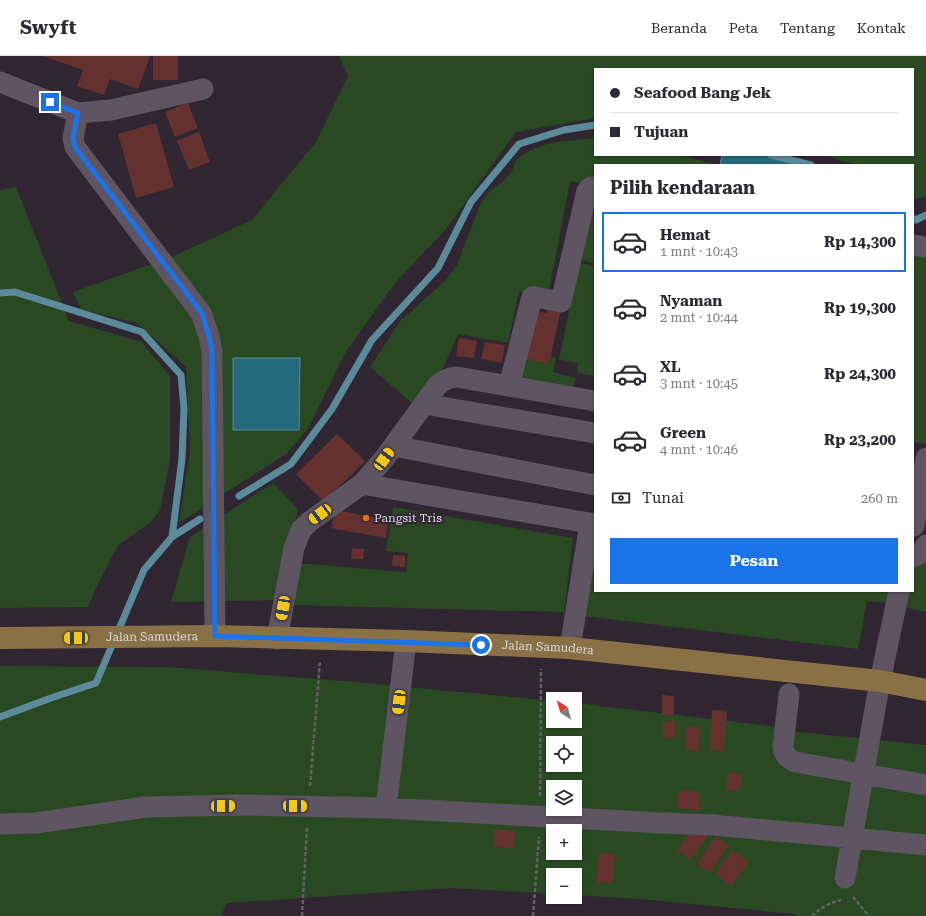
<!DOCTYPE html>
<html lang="id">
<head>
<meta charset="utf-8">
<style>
  body { margin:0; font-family:"Roboto Serif",serif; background:#f2f2f3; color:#2b2b33; height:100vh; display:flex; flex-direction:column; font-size:15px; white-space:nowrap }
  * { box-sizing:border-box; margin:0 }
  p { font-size:13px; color:#7c7c81 }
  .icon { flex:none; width:22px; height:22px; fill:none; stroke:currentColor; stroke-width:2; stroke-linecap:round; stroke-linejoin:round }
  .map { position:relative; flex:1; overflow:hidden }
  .sheet { position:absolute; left:594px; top:108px; width:320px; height:428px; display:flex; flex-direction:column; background:#fff; border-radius:0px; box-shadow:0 1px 3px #0004 }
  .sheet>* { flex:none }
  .hud { position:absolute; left:594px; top:12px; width:320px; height:88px; border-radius:0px; box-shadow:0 1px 3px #0004; display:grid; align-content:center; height:88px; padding:0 16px; background:#fff }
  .needle { width:26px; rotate:323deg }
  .tools { position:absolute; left:546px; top:636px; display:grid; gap:8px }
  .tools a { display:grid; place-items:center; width:36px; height:36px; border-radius:0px; background:#fff; box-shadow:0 1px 3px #0004; font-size:20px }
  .end { position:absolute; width:18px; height:18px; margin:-9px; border:5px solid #1a73e8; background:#fff; box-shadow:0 0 0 2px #fff }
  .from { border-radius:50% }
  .car { position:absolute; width:12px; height:24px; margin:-12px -6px; border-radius:5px; box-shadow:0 0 3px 1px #0007; background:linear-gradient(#f5c518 24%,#345 0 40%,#f5c518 0 76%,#345 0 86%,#f5c518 0) }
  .hud b { display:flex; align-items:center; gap:14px; height:38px; font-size:15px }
  .hud b+b { border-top:1px solid #e1e1e2 }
  .hud i { width:10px; height:10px; background:#2b2b33 }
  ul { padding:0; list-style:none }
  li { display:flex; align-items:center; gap:12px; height:60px; margin:0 8px 6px; padding:0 8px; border:2px solid transparent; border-radius:0px }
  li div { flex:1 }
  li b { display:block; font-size:15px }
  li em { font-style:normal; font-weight:700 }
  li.active { border-color:#1a73e8 }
  li>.icon { width:36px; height:36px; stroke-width:1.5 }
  h2 { padding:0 16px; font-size:18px; line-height:48px }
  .pay { display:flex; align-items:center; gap:10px; height:44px; padding:0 16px; font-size:15px }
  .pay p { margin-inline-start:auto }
  .cta { display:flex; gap:8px; margin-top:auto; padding:8px 16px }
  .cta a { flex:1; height:46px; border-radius:0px; background:#1a73e8; color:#fff; font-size:16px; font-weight:700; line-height:46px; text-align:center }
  header { display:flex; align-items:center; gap:24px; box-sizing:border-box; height:56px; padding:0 20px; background:#fff; border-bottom:1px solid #e1e1e2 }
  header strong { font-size:19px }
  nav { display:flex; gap:22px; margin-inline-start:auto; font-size:14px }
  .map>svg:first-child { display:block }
  .green { fill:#294922; fill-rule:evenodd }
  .water { fill:#246a7c; stroke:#5b8b9a }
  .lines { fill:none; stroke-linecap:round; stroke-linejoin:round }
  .stream { stroke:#5b8b9a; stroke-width:7 }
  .building { fill:#64312f }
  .path { stroke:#655d68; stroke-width:2.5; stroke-dasharray:4 2; stroke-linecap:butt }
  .minor { stroke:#5e5462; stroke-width:21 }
  .major { stroke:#897045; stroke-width:22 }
  .route { stroke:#1a73e8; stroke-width:5 }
  .food-dot { fill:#e8710a; stroke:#2f2632; stroke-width:1.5 }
  .labels { text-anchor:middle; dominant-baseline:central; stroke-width:4; stroke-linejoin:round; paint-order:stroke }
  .poi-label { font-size:12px; fill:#dcd7df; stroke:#2f2632; text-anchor:start }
  .street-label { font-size:12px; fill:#dcd7df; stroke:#2f2632 }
</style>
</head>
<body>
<header>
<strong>Swyft</strong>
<nav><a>Beranda</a><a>Peta</a><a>Tentang</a><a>Kontak</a></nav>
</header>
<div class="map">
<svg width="926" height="860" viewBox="0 0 926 860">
  <rect width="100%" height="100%" fill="#2f2632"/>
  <path class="green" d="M339 0H926V140L916 143 913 141V109H857L823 99H913V13H595V62L516 76 446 173 395 227 345 297 308 373 286 398 179 467 190 396 186 311 137 267 81 254 73 236 174 200 252 164 316 86 348 20Z
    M595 82V99H679L711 107V109H595V130L570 125 548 240 519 236 508 287 458 278 442 315 414 349 370 311 401 264 445 225 457 209 480 149 490 135 504 125 512 115 516 104 525 97 543 89 557 86Z
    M16 131 69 265 142 286 170 320V404L160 454 151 466 118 489 95 534 88 551 0 552V134Z
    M577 138 595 141V207L578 204 579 207 595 210V320L577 317 578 307 559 304 573 236 561 234Z
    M913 198 926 200V388L913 386Z
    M550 300 556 302 553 316 576 322 572 336 511 324 527 303 549 308Z
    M273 427 298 453 276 544 171 546 190 481Z
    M393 451 573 482 564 556 289 549 294 507 406 516 408 497 386 495Z
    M595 485V535H893L891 547 867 545 858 593 583 560Z
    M926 497V556L904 551 907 535H913V506Z
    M0 610 168 611 355 626 553 645V665H575V647L778 671V674L926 689V860H797L794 858 640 843 575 839V819H553V838L452 832 227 847 221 860H0ZM553 687H575V709H553ZM553 731H575V753H553ZM553 775H575V797H553Z"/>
  <path class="water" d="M722 99H771L811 109H720Z
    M233 302H300L299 374H233Z"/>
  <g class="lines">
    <path class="stream" d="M771 99 811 109
      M913 162 916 164 926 159
      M0 237 15 236 142 276 181 319 184 352 182 403 172 481
      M239 440 291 408 332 353 372 284 438 212 471 146 519 88 564 74 595 69
      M0 661 51 642 96 627 144 514 172 481 200 463"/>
  </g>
  <path class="building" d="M43 0H150L138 33 110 23 104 39 77 30 83 14Z
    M153 0H178V24H153Z
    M188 47 198 72 175 81 165 56Z
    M156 67 174 131 136 142 118 78Z
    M199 76 210 106 189 114 177 85Z
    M548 250 561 253 549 308 526 303 536 255 547 257Z
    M459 282 477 285 474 302 456 300Z
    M485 286 505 289 502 307 481 303Z
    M337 378 365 405 324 446 296 418Z
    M335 454 389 464 386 482 331 472Z
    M352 492 364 493 363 503H351Z
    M393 499 405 500V511L392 510Z
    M662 639 674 640V659H662Z
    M712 654 727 655 724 695 710 694Z
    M663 665H675V682H663Z
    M686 671H700L699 694H685Z
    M728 717 742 718 740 736 726 734Z
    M679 734 700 735 699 755 677 752Z
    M694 770 708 780 691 804 677 794Z
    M495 773 515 775 514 793 493 790Z
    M716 780 729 789 710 817 697 808Z
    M732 794 749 806 731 830 715 818Z
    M599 797 615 798 613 827 596 826Z"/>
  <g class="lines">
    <path class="path" d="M310 730 320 605
      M540 740 541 613
      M853 841 869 860
      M302 860 307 771
      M533 860 539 781
      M812 860C820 852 831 846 841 844"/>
    <path class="minor" d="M0 26 78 57 111 54 203 33
      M78 57 73 82 75 91 201 257 209 280 212 295 215 580
      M913 189 926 191
      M509 330 532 241H535L561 246 587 135 591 131 595 132
      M424 348 595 377
      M394 390 595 429
      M362 428 595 468
      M914 470 926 402
      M913 501C920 499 923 496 926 489
      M277 583 294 492 301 474 309 466 362 428 384 403 437 330C443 324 448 322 457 321L595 345
      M570 592 590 467
      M789 638 783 691C784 699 788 702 795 706L926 729
      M386 752 406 585
      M0 768 36 767 146 751 238 749 386 752 662 767 714 769 926 789
      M845 822 880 625 899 535"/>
    <path class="major" id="s1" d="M0 582 215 580 406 585 570 592 880 625 926 634"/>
  </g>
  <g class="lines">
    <path class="route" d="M50 46 78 57 73 82 75 91 202 257 209 280 212 295 215 580 481 589"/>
  </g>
  <circle class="food-dot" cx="366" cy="462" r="4"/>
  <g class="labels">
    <g class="poi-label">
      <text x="374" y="462">Pangsit Tris</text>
    </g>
    <g class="street-label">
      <text stroke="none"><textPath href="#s1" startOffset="152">Jalan Samudera</textPath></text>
      <text stroke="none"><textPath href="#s1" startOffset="548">Jalan Samudera</textPath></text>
    </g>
  </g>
</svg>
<div class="tools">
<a><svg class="needle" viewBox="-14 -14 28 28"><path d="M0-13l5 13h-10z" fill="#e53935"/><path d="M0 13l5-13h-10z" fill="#7c7c81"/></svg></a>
<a><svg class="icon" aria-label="locate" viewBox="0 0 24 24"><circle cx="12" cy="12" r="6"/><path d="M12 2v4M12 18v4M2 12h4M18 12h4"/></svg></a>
<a><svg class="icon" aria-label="layers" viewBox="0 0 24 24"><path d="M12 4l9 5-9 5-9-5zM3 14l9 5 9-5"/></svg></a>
<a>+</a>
<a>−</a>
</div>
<i class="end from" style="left:481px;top:589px"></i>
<i class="end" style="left:50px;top:46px"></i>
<i class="car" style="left:384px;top:403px;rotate:36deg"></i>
<i class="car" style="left:320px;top:458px;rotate:234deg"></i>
<i class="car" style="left:283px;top:552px;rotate:190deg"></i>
<i class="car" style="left:76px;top:582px;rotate:270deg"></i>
<i class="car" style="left:399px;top:646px;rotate:187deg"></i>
<i class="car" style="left:223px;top:750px;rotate:89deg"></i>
<i class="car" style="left:295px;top:750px;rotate:91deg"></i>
<div class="hud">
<b><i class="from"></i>Seafood Bang Jek</b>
<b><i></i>Tujuan</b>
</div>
<section class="sheet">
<h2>Pilih kendaraan</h2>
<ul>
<li class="active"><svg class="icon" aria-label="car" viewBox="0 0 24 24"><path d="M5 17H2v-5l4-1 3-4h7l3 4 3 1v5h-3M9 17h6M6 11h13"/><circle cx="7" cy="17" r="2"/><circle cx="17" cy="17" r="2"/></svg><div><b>Hemat</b><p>1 mnt · 10:43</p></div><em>Rp 14,300</em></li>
<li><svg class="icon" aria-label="car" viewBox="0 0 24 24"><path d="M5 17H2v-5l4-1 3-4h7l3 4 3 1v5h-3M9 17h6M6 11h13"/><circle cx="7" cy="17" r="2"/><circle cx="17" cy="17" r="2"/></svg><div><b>Nyaman</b><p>2 mnt · 10:44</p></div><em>Rp 19,300</em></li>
<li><svg class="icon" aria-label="car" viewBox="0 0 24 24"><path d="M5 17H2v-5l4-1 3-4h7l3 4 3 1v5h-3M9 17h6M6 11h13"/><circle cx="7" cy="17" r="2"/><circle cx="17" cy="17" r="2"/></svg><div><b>XL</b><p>3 mnt · 10:45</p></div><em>Rp 24,300</em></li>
<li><svg class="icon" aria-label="car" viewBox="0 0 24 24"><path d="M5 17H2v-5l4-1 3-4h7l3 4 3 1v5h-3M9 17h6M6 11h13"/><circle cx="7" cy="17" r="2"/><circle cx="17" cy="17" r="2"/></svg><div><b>Green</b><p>4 mnt · 10:46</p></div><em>Rp 23,200</em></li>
</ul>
<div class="pay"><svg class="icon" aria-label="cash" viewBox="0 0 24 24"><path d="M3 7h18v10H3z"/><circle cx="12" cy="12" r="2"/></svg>Tunai<p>260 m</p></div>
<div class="cta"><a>Pesan</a></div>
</section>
</div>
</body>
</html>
